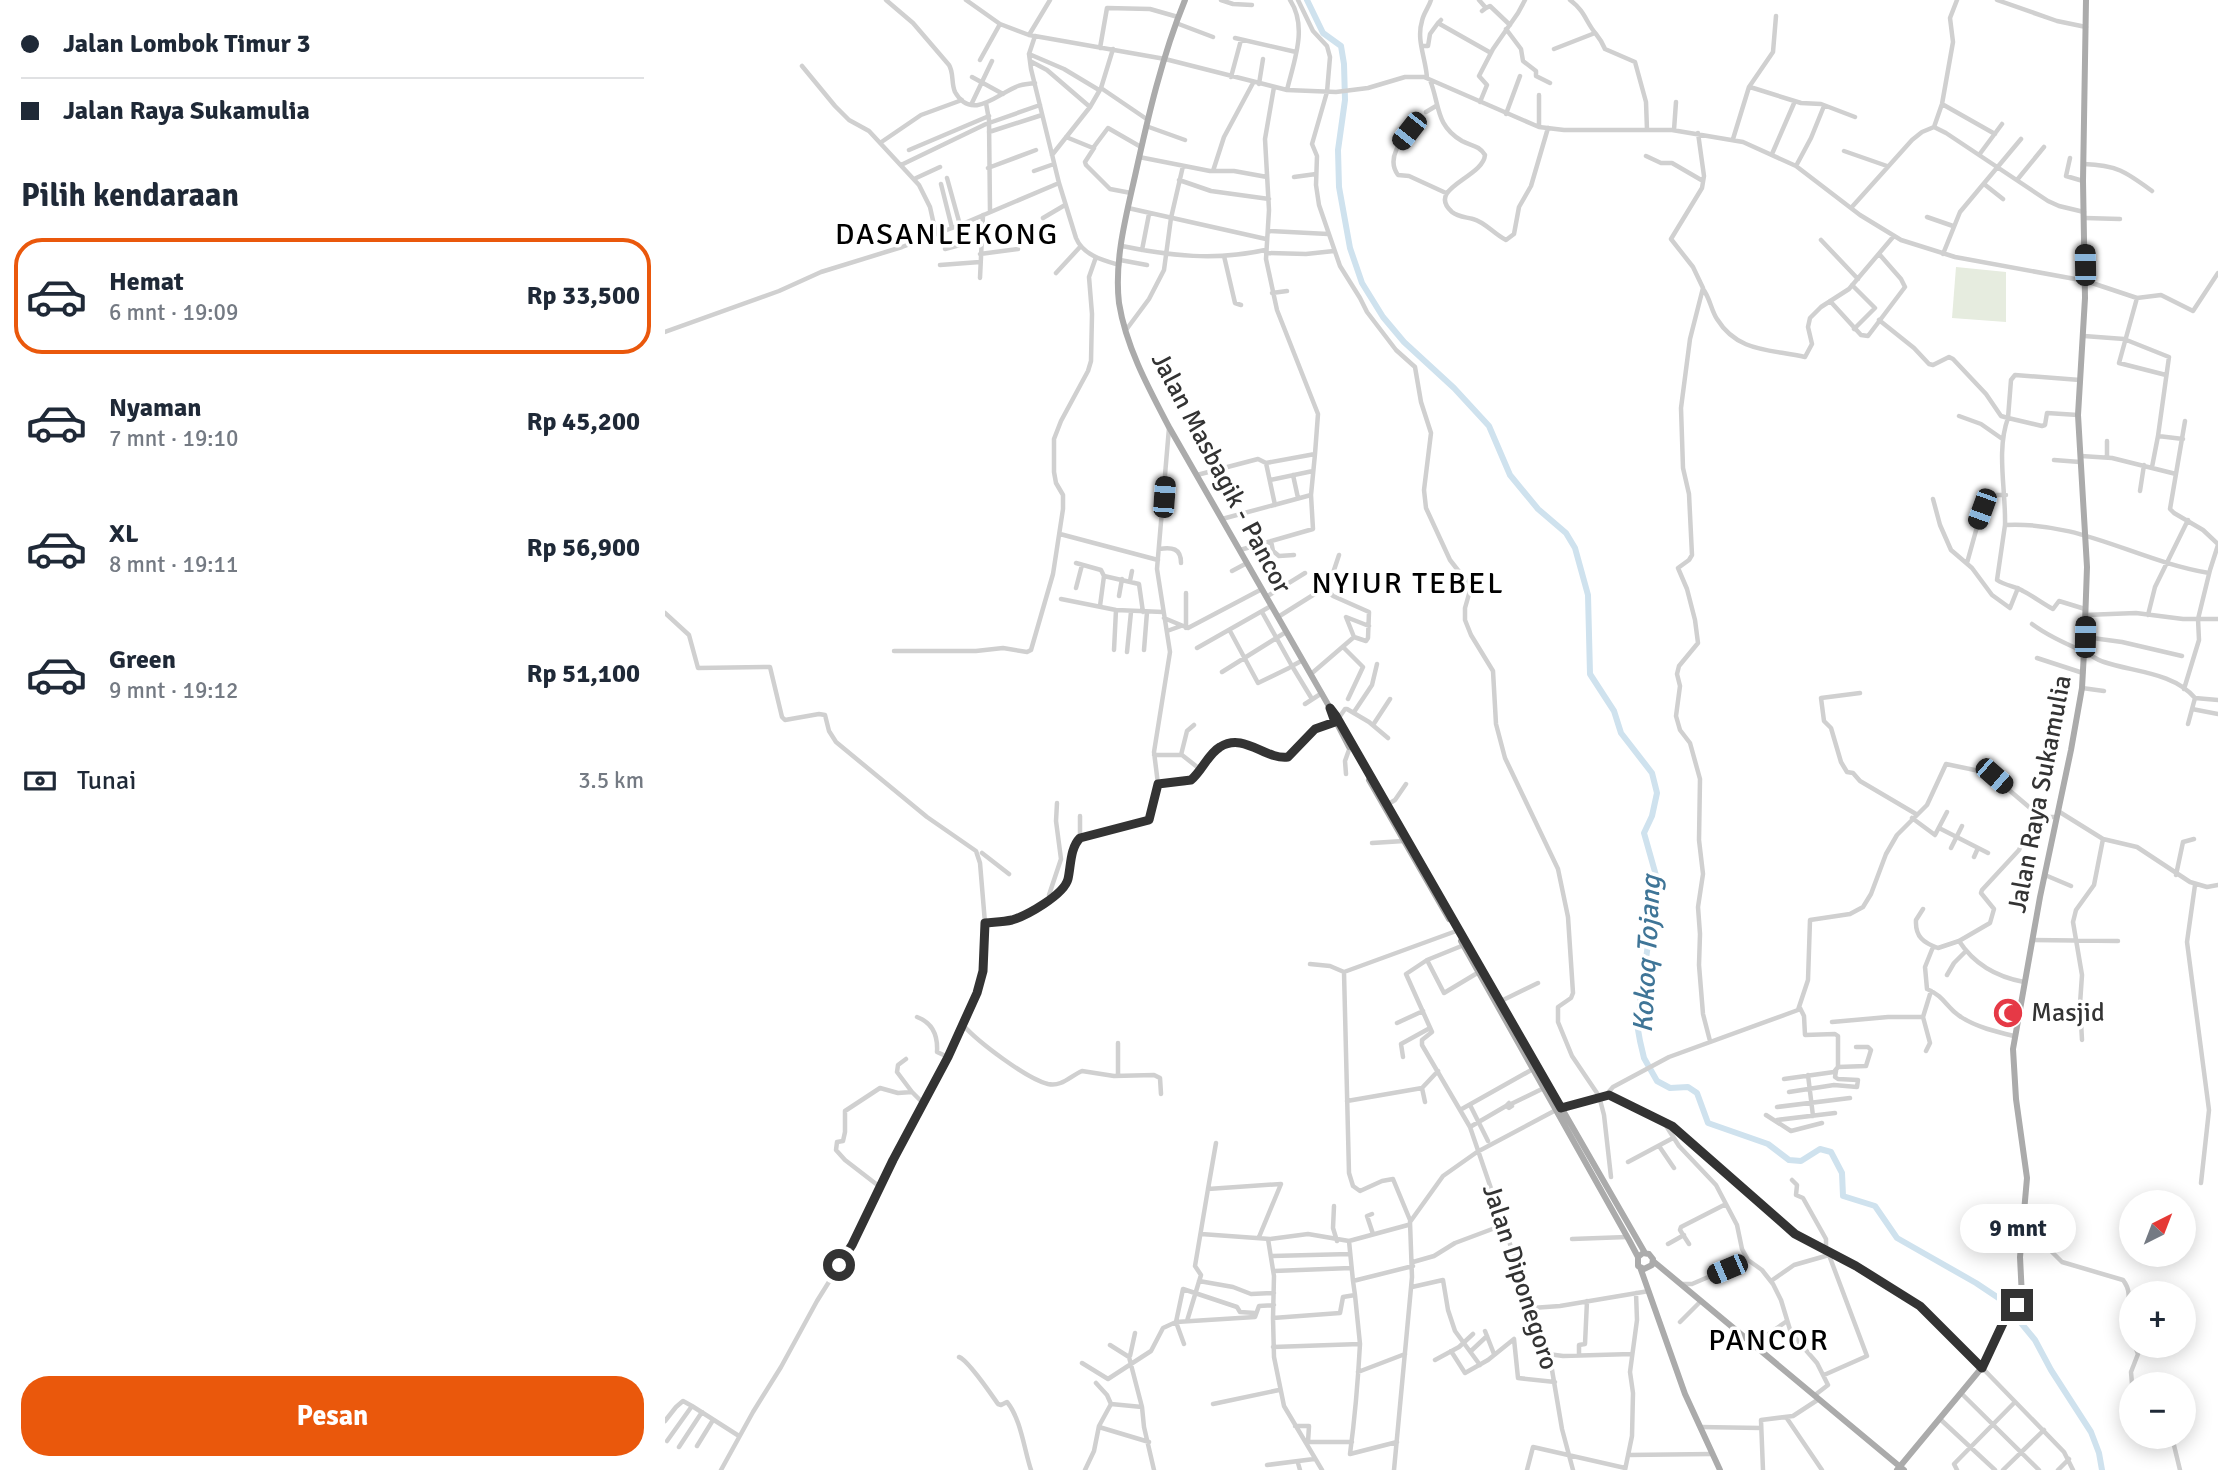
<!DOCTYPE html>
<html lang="id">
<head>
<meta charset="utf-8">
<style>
  body { margin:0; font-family:Signika,sans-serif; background:#f2f2f3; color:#1f2937; height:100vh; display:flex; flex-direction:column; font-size:26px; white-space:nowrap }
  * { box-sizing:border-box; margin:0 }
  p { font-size:23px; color:#747a83 }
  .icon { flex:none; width:38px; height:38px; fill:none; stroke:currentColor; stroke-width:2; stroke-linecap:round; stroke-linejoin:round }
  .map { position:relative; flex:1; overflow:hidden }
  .sheet { display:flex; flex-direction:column; background:#fff; width:665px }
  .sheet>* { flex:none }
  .hud { display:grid; align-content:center; height:154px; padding:0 21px; background:#fff }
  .needle { width:46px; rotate:42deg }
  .tools { position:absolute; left:1454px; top:1190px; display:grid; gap:14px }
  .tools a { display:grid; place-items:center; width:77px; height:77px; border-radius:50%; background:#fff; box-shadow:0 4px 18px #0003; font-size:35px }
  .end { position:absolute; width:32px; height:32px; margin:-16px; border:9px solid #333; background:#fff; box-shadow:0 0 0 4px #fff }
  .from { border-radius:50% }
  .bubble { position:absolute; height:49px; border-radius:24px; background:#fff; box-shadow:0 4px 18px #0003; font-size:23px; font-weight:700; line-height:49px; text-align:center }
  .car { position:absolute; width:21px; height:42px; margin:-21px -10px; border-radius:9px; box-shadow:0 0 5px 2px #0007; background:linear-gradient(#222 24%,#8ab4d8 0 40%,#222 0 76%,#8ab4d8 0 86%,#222 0) }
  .hud b { display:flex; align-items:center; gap:24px; height:66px; font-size:26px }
  .hud b+b { border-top:2px solid #e0e1e3 }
  .hud i { width:18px; height:18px; background:#1f2937 }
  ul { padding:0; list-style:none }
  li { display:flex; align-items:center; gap:21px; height:116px; margin:0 14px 10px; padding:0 7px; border:4px solid transparent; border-radius:28px }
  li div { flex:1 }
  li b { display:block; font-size:26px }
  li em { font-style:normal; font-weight:700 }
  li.on { border-color:#ea580c }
  li>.icon { width:63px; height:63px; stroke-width:1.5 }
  h2 { padding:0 21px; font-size:32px; line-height:84px }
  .pay { display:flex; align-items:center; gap:18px; height:77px; padding:0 21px; font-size:26px }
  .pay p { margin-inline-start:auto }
  .button { display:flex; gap:14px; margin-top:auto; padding:14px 21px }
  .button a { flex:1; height:80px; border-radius:28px; background:#ea580c; color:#fff; font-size:28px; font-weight:700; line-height:80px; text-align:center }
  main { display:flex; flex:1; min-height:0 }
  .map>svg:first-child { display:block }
  .green { fill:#e6ecdf }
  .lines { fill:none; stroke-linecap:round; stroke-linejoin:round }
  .river { stroke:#cfe2ee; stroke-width:6 }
  .minor { stroke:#d0d0d0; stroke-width:4.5 }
  .major { stroke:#ababab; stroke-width:6 }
  .route { stroke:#333; stroke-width:9 }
  .labels { text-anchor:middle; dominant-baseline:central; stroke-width:7; stroke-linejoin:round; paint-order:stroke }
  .street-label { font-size:26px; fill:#333; stroke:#fff }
  .poi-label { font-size:26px; fill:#333; stroke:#fff; text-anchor:start }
  .water-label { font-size:28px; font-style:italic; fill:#3f7597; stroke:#fff }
  .quarter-label { font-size:30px; letter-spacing:2px; fill:#000; stroke:#fff }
</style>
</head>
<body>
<main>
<section class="sheet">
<div class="hud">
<b><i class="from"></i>Jalan Lombok Timur 3</b>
<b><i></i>Jalan Raya Sukamulia</b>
</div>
<h2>Pilih kendaraan</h2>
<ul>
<li class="on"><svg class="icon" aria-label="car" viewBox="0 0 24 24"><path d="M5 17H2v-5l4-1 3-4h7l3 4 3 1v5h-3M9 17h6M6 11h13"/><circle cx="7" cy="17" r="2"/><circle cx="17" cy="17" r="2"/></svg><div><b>Hemat</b><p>6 mnt · 19:09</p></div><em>Rp 33,500</em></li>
<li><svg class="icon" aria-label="car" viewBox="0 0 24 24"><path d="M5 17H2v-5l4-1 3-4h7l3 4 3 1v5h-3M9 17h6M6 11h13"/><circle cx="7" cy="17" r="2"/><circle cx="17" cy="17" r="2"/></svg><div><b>Nyaman</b><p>7 mnt · 19:10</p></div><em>Rp 45,200</em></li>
<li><svg class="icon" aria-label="car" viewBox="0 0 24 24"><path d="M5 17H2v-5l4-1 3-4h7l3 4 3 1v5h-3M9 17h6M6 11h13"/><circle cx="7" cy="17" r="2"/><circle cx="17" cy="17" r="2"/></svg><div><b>XL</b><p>8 mnt · 19:11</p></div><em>Rp 56,900</em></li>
<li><svg class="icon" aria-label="car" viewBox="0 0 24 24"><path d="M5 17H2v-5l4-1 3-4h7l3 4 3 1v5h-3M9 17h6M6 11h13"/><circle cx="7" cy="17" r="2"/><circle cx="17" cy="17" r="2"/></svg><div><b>Green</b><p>9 mnt · 19:12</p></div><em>Rp 51,100</em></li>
</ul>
<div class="pay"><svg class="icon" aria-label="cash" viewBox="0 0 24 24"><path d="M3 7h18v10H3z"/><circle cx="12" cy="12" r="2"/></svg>Tunai<p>3.5 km</p></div>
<div class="button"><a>Pesan</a></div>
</section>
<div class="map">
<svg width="1553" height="1470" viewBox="0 0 1553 1470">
  <rect width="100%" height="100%" fill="#fff"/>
  <path class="green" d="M1291 267 1341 272V322L1287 318Z"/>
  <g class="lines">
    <path class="river" d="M642 0 658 33 676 46 679 64 680 100 673 150 674 187 685 248 697 283 718 317 739 342 789 388 824 426 845 475 873 509 901 533 910 548 923 595 925 674 949 711 956 733 987 773 992 793 987 816 979 833 992 879 972 1024 975 1041 979 1058 992 1081 1005 1088 1023 1087 1032 1093 1043 1123 1103 1144 1124 1160 1136 1161 1155 1149 1166 1152 1177 1173 1178 1196 1210 1206 1232 1238 1311 1283 1338 1301 1370 1340 1386 1370 1426 1432 1434 1453 1437 1470"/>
    <path class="minor" d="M221 0 248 23 284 65C289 73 286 83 290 92 307 122 333 93 353 86 358 84 364 84 370 83
      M301 0 335 24 364 35 500 59 622 90 671 92 703 88 740 77H759L874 127 899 130H1007L1078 142 1131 166 1195 215 1236 240 1290 257 1421 281 1472 298 1496 295 1528 311 1553 273
      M556 0 568 4 587 5
      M633 0 648 31 662 46 665 57 662 92 647 144 652 156 651 185 654 205 675 266 695 298 702 312 731 350 750 367 756 402 766 433 759 490 761 508 785 560 806 587 800 608V620L806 635 828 671 831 724 840 758 893 869 903 917 908 993 906 998 893 1007V1022L907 1056 934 1096 939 1115 946 1177
      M814 0 821 8 817 11
      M905 0C921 12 920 21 931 34 936 40 937 42 940 49L970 62 981 102 982 130
      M1292 0 1285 18 1288 42 1277 104 1269 127 1281 133 1383 201 1394 206 1419 212
      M1332 0 1392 21 1421 27
      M821 8 825 6 845 25
      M776 20 773 23 826 53
      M511 23 548 37
      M841 29 856 49 858 61 871 71V76L885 83
      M364 35 385 0
      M370 36 364 54 366 69 394 183 411 238C418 255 437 260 454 265
      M570 38 631 52
      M757 46H763L765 34 773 23
      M435 48 442 8 485 9 513 17
      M889 49 930 33
      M364 54 399 69 434 90
      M315 60 335 24
      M365 61 382 70 425 107
      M137 66 170 106 184 120 204 131 254 185 265 207 271 234
      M307 77 338 94
      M566 77 576 40
      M762 78C761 59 751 40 757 21 758 14 764 7 766 0
      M765 80C775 105 770 125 797 141 806 146 814 145 820 155 818 178 760 188 787 212 793 217 801 217 808 219 820 222 829 234 841 240L849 234 854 207 866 186 883 128
      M594 84 598 59
      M609 87 600 139 604 210 601 259 612 310 653 414 650 454
      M1085 87 1136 103 1156 104 1190 117
      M436 88 483 120
      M622 90C629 61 643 27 625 0
      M815 102 822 85 814 76 828 49 853 13 860 0
      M321 103 324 120 325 212
      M1277 104 1330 134
      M306 105 327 61
      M761 112 771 106
      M841 114 855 76
      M755 117C744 132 718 155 733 175L744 176 781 193
      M324 123 375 105
      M481 126 520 140
      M874 127V95
      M1009 130 1011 102
      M324 132 377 115
      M1033 133 1039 176 1037 188 1006 239 1028 267 1038 288 1025 339 1016 408 1018 468 1024 494 1027 555 1024 560 1013 568 1022 589 1030 620 1033 643 1014 666 1012 674 1015 686 1011 716 1015 730 1025 743 1035 779 1034 840 1038 874 1033 907 1035 934 1034 965 1038 1014 1045 1041
      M401 137 428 148 443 128 476 147
      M1068 139 1084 87 1108 52 1111 16
      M215 143 256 115 297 100
      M429 148 420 162 421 165 445 189 466 193
      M244 150 324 116
      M1179 151 1222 166
      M1107 154 1130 101
      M387 155 425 107 436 88 448 49
      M1314 155 1337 124
      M981 156 996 163H1007L1038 181
      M474 157 545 171H569L602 177
      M1405 158 1401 176 1418 181
      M1419 164C1452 165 1461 172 1487 191
      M236 165 321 124
      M1131 166 1146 138 1159 106
      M323 168 371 150
      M369 171 389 164
      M548 171 559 137 588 83
      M629 177 651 174
      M282 178 295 225
      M249 179 275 167
      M514 180 546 191 604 199
      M1352 180 1379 147
      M276 184 287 228
      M1319 184 1338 199
      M463 208 601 239
      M1186 208 1247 140 1257 132 1269 127
      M1262 217 1288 226
      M378 218 400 205
      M1420 218 1455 219
      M603 231 663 234
      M1156 240 1193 279
      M457 246C505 256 551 261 600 250
      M280 249 317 239
      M477 250 484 214
      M601 253 641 254 669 251
      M315 254 353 249
      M1278 254 1295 212 1356 139
      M559 256 570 303 576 305
      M455 260 482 265
      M275 265 315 262
      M391 273 415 247
      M315 278 318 215
      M1187 285 1210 308 1189 329
      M1038 289C1045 298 1046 310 1052 319 1073 353 1106 349 1140 357L1147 344 1143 327 1145 318 1156 307 1184 289 1228 237
      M607 293 622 291
      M1472 298 1454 363 1501 375
      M1165 301 1196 335 1203 336 1240 287 1236 279 1215 255
      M1214 320 1249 348 1264 364 1268 365 1284 357 1288 359 1321 394 1336 416 1343 418C1331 451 1341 490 1340 525 1416 521 1472 561 1544 573
      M461 330 484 299 499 270 506 218 518 166
      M0 332 114 291 156 272 237 247 295 225 394 183
      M1419 336 1459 339 1504 357 1493 436 1518 439
      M1413 415 1382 413 1380 425 1377 426 1343 418 1346 380 1350 375 1415 380
      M1294 416 1316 424 1336 438
      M1520 421 1505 509 1509 513 1538 530 1553 544
      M1416 456 1447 458 1511 474
      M1442 457V441
      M1389 460 1415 462
      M601 463 610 505
      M1487 467 1493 436
      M532 475 593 459 601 463 650 454 646 495 648 529 575 550
      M628 475 633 498
      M605 480 648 471
      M1475 491 1479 465
      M1268 499 1275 525 1286 550 1307 568 1327 595 1345 608 1353 588
      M557 519 646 495
      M1340 525 1332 580C1341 586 1350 586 1358 591 1368 596 1377 603 1388 609L1394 601 1420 609
      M395 534 493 560
      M606 541 608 551 614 556 629 555
      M494 549C507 547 516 548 516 563
      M411 563 436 570 439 576
      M1302 563 1320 498 1323 495H1341
      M567 571 582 563
      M465 581 467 571
      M411 588 417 565
      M521 593V628
      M454 596 457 579
      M601 597 640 573
      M396 599 451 610 498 612
      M435 606 439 576 474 584 478 612
      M0 613 24 635 33 668 105 667 117 717 120 720 154 714 160 715 164 731 171 742 262 817 311 851 315 863 320 923 317 977 312 993 283 1057 228 1160 187 1245 152 1301 116 1367 88 1412 56 1470
      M1420 615 1471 613 1518 619H1553
      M1483 615 1490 587 1523 520
      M613 617 664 585 674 555
      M499 618 523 628 597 589
      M1367 624C1383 636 1401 644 1420 652 1426 655 1432 660 1439 662 1468 672 1508 672 1530 698L1523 724
      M502 631 516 626
      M565 631 593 683 624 668 627 666 597 612
      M689 637 681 617 704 626
      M1420 637 1457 642 1517 656
      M678 647 698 667 683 699
      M532 648 606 606
      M449 650 451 610
      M479 650 482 612
      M229 651H311L338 648 362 652 366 650 388 574 398 509V495L391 483 389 472V439L396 421 423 371 426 361 427 314 424 277 431 257
      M462 652 466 612
      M1372 658 1418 673
      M638 660 627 666 647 699
      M557 672 621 632
      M646 674 689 637 701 641 703 638 704 612 668 596 660 587
      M1417 688 1439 691
      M1519 689 1534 640 1533 619 1545 570 1553 545
      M1195 693 1156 698 1159 721 1166 728 1176 762 1182 772 1188 773 1195 781 1251 814
      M1530 698 1553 700
      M640 704 657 693
      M1527 709 1553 714
      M689 712 707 685 712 664
      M673 719 680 709H682L704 722 723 738
      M708 725 725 699
      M489 755H517L536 770
      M516 755 522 731 529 725
      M681 774 680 761 685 747
      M493 784 520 783 526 780C537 772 542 759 552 750 571 730 600 756 621 758L651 729 670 722
      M720 806 730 800 741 784
      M1393 811 1438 839 1472 847 1525 882 1542 887 1553 885
      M1247 818 1270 835 1282 812
      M1274 828 1323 853
      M415 838V816
      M707 843 739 841
      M1286 848 1297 826
      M317 853 344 874
      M1309 857 1313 848
      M1380 875 1406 886
      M1511 875 1518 842 1529 839
      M1530 885 1522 942 1544 1110 1536 1183
      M387 898 384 895 396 859 391 821 392 803
      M1258 909 1251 920C1250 937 1259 943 1273 948L1294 941 1325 923 1329 909 1316 893 1317 890 1354 850 1371 813
      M320 923C329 922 338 922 347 920 362 916 399 895 403 879 407 866 405 848 415 838L480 822 486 816 493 784 489 752 505 652 492 569 504 428
      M1367 940 1453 941
      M1294 941C1309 964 1332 977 1359 982
      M799 945 762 960 741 974 767 1032 757 1040V1045L805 1127
      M1268 947 1260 967 1262 989C1281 997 1280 1007 1296 1017 1311 1027 1332 1032 1349 1036
      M762 960 779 993 814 972
      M645 964 665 966 679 972
      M679 972 684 1173 688 1186 695 1191 717 1181 728 1179 745 1220
      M679 972 794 930
      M1282 975 1289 963 1301 951
      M836 1001 873 983
      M252 1017C268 1023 273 1036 272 1052L283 1057
      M1167 1022 1223 1017H1258
      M732 1023 758 1011
      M298 1025C313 1042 362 1079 383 1084 397 1087 405 1076 417 1071L449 1076 489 1075 495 1078 496 1094
      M1417 1040 1415 1004 1417 975 1408 922 1411 910 1429 885 1438 839
      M453 1043V1076
      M1261 1051 1265 1043 1258 1017 1266 991
      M738 1057 736 1044 765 1028
      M241 1059 233 1065 232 1072 247 1092
      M1173 1067 1201 1066 1206 1050 1203 1047H1191
      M1143 1075 1148 1116
      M1119 1079 1169 1072 1173 1067V1036L1170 1034 1140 1035 1139 1016 1135 1008
      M757 1088 773 1071
      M1124 1092 1169 1085 1192 1087 1193 1080 1173 1079 1170 1077 1171 1071
      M941 1095 948 1087 1004 1057 1133 1010 1143 980 1145 920 1185 914 1198 907 1206 894 1221 854 1232 835 1262 805 1281 764 1324 773 1371 813 1380 817H1392
      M682 1101 757 1088 760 1102
      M844 1103 847 1106 844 1108 841 1106Z
      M846 1104 879 1088
      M805 1105 823 1141
      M841 1106 805 1127 886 1364 897 1429 908 1470
      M1112 1107 1185 1098
      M795 1110 868 1069
      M1101 1115 1126 1131 1157 1123
      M1112 1120 1170 1113
      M998 1121 1014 1146 1051 1185 1072 1225 1077 1249 1083 1260 1097 1270 1108 1284 1116 1300 1126 1333 1152 1363 1163 1385 1150 1395
      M551 1143 543 1189 616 1184 594 1237
      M994 1146 1009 1168
      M963 1162 1008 1138
      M1127 1180 1132 1185 1131 1195 1138 1198 1161 1239V1249
      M215 1187 180 1160 171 1150 172 1142 178 1141 180 1132V1111L215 1088 233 1093 247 1092 258 1103
      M669 1206 668 1228 672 1241
      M707 1214 702 1216 708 1234
      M536 1234 605 1239 643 1234 684 1241
      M1357 1236 1376 1241 1397 1262 1458 1280C1473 1299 1452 1315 1466 1341
      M603 1239 609 1276 608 1318
      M907 1239 962 1237
      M1003 1244 1019 1235
      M1024 1244 1015 1230 1016 1227 1061 1204
      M607 1256 685 1254
      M748 1262 769 1256 790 1243 838 1225
      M609 1271 686 1268
      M534 1281 568 1287 586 1294 609 1293
      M688 1281 684 1241 743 1225
      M1106 1281 1129 1265 1164 1255
      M1017 1284H1027L1083 1260
      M747 1287 778 1280 783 1310 790 1331 815 1365
      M690 1295 695 1344
      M867 1308 895 1306 984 1291
      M522 1321 536 1275 530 1266 543 1189
      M1015 1322 1036 1301
      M820 1331 829 1354
      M519 1344 511 1322 590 1317 594 1306 609 1305
      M1089 1344 1122 1321
      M445 1345 464 1357 477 1407
      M608 1347 695 1344C693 1381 690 1417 685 1454L732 1442
      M786 1351 800 1373 823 1360 849 1339 853 1378 890 1382
      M806 1351 822 1336
      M883 1354 898 1356 967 1354
      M914 1355V1345L920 1344 922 1301
      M465 1356 470 1333
      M294 1357C303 1360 326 1394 333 1404L336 1405 342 1402C356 1419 359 1449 366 1470
      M770 1360 794 1347 808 1334
      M417 1363 443 1379 486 1351 498 1328 511 1322 518 1289 572 1307 575 1312 590 1313
      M693 1372 740 1354
      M1159 1375 1202 1356 1164 1255
      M1467 1384 1466 1372 1473 1354 1470 1346
      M1296 1393 1374 1470
      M446 1404 477 1407 479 1427 489 1470
      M548 1404 614 1390
      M1121 1417 1157 1470
      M1275 1419 1330 1470
      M0 1421 11 1407 18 1401 27 1406
      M630 1426H644L643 1442
      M434 1427 484 1442
      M1035 1427 1096 1428
      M1507 1437 1515 1470
      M2 1441 27 1406 74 1436
      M641 1442H687
      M32 1446 48 1420
      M14 1447 37 1412
      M963 1455 1047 1454
      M633 1463 635 1470
      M602 1465 649 1459
      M420 1470 429 1451 434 1426 446 1404 442 1395 431 1383
      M657 1470 619 1406 609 1357 608 1318 675 1313 678 1297 690 1295 688 1281 748 1266
      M729 1470 747 1277 745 1222 778 1176 812 1152 891 1110 941 1095 949 1096 1010 1128 1130 1234 1191 1267 1261 1310 1399 1452 1408 1470
      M862 1470 868 1447 960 1468
      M960 1470 967 1436 968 1393 965 1372 972 1320 971 1293
      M1098 1470 1096 1420 1128 1416 1154 1399
      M1292 1470 1289 1464 1350 1402
      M1338 1470 1379 1430
      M1393 1470 1404 1459"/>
    <path class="major" d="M520 0C497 56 483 117 470 176 461 216 449 261 454 303 461 347 484 389 504 427L665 708 671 716 980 1253
      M665 710 684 747
      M704 780 784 919
      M796 941 964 1240 973 1257V1266L979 1269 987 1265 988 1259 984 1254 978 1253 973 1257
      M988 1261 1239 1470
      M975 1267 1020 1394 1055 1470
      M1232 1470 1319 1365 1339 1321 1357 1297 1355 1257 1362 1178 1351 1099 1348 1049 1375 897 1406 750 1417 688 1419 652 1422 567 1413 415 1420 298 1418 181 1421 0"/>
  </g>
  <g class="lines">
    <path class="route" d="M174 1265 187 1245 228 1160 283 1057 312 993 318 971 320 923C329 922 338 922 347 920 361 916 399 895 403 879 406 866 405 848 415 838L484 820 493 784 526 780C537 771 543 754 555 747 579 732 600 760 623 757L650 729 670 722 665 708 671 716 896 1108 944 1095 1007 1126 1130 1234 1191 1266 1255 1306 1317 1368 1339 1321 1352 1305"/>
  </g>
  <defs>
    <g id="mosque-disc" transform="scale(1.575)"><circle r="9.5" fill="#e63946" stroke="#fff"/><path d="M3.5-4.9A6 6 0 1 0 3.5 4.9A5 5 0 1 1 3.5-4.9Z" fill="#fff"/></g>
  </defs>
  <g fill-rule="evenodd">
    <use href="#mosque-disc" x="1343" y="1013"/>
  </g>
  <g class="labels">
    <g class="street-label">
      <text transform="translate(556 473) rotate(62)">Jalan Masbagik - Pancor</text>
      <text transform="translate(1375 794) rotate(-79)">Jalan Raya Sukamulia</text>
      <text transform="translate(855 1277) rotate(72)">Jalan Diponegoro</text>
    </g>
    <g class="poi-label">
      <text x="1366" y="1013">Masjid</text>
    </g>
    <g class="water-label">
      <text transform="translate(982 954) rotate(-87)">Kokoq Tojang</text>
    </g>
    <g class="quarter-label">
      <text x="282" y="234">DASANLEKONG</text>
      <text x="743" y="583">NYIUR TEBEL</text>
      <text x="1104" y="1340">PANCOR</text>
    </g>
  </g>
</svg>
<div class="tools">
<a><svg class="needle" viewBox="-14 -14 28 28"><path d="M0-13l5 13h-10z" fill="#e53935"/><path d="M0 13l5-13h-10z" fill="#747a83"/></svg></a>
<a>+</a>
<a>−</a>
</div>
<i class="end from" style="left:174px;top:1265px"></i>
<i class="end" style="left:1352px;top:1305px"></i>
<div class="bubble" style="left:1295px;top:1204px;width:116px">9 mnt</div>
<i class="car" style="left:744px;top:131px;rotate:218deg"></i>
<i class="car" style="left:1420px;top:265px;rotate:359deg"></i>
<i class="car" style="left:499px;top:497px;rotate:4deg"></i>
<i class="car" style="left:1317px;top:509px;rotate:200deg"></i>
<i class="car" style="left:1420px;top:637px;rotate:1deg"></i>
<i class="car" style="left:1329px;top:776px;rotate:131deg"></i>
<i class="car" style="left:1062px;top:1269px;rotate:247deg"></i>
</div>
</main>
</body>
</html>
